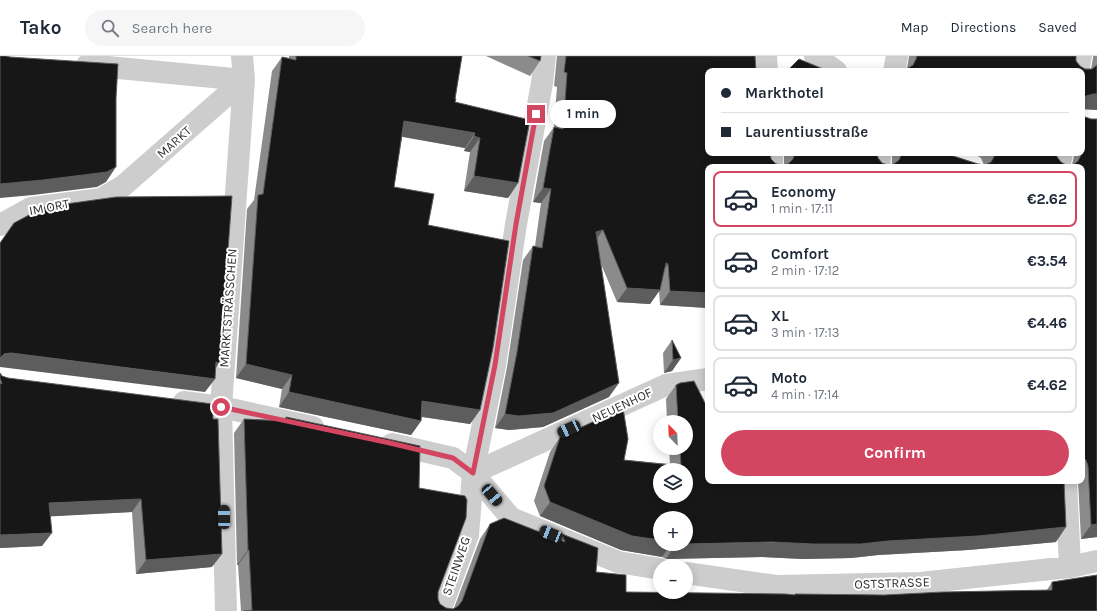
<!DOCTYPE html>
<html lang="en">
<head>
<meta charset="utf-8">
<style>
  body { margin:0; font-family:Karla,sans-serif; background:#f6f6f7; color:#1f2937; height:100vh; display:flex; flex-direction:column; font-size:15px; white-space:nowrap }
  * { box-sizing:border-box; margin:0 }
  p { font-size:13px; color:#747a83 }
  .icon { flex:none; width:22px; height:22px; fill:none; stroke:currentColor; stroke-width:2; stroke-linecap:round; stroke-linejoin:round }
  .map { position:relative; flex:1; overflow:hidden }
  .side { position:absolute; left:705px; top:108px; width:380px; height:320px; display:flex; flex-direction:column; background:#fff; border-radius:8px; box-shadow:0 2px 10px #0003 }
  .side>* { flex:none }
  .hud { position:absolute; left:705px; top:12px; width:380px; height:88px; border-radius:8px; box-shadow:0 2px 10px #0003; display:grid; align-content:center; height:88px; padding:0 16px; background:#fff }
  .needle { width:26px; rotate:337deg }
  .controls { position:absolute; left:653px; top:359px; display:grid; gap:8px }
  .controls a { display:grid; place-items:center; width:40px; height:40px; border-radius:50%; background:#fff; box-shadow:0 2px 10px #0003; font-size:20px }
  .end { position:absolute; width:18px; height:18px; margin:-9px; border:5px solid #d34661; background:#fff; box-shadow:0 0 0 2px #fff }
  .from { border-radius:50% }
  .bubble { position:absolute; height:28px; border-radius:14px; background:#fff; box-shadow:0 2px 10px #0003; font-size:13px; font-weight:700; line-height:28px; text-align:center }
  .car { position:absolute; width:12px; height:24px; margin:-12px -6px; border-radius:5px; box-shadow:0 0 3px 1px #0007; background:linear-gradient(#222 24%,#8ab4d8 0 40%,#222 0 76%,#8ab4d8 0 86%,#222 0) }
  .hud b { display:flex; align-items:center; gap:14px; height:38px; font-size:15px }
  .hud b+b { border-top:1px solid #e0e1e3 }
  .hud i { width:10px; height:10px; background:#1f2937 }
  ul { padding:7px 0 0; list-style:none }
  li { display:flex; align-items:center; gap:12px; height:56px; margin:0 8px 6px; padding:0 8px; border:2px solid #e0e1e3; border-radius:8px }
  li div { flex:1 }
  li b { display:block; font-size:15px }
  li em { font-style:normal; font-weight:700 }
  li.on { border-color:#d34661 }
  li>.icon { width:36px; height:36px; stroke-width:1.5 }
  .button { display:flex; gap:8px; margin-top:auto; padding:8px 16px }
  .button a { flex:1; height:46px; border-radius:24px; background:#d34661; color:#fff; font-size:16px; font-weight:700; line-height:46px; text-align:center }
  header { display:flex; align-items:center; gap:24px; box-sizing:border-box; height:56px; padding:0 20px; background:#fff; border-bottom:1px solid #e0e1e3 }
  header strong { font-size:19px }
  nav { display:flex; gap:22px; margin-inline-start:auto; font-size:14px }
  .search { width:280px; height:36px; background:#f6f6f7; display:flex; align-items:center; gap:10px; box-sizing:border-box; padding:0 14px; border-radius:22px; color:#747a83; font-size:15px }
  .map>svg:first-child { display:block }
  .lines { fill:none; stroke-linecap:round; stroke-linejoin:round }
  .street { stroke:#cdcdcd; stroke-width:22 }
  .wall { fill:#8b8b8b; fill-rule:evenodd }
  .shaded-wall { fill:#5d5d5d }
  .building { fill:#171717; stroke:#5d5d5d; fill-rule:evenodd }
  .route { stroke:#d34661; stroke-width:5 }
  .labels { text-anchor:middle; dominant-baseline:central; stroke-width:4; stroke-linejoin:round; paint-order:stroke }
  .street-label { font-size:13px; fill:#303030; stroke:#fff }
</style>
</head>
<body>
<header>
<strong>Tako</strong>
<div class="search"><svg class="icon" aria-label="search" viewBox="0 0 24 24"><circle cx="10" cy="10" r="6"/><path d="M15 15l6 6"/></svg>Search here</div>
<nav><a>Map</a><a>Directions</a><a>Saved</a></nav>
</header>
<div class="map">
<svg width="1097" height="555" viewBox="0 0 1097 555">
  <rect width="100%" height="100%" fill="#fff"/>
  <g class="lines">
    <path class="street" d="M766 0 767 15
      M815 0 836 15
      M87 9 244 24
      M894 15 897 0
      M1078 15 1081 0
      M772 97V111
      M879 111 880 97
      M1059 111 1062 97
      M0 169 31 152 101 143 123 130 244 24
      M184 346 221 351 313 371
      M392 388 453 402 473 417 511 462 618 506 660 513
      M473 417 666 329 708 323
      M1066 425 1070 511
      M686 517 776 530 920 527 1070 511 1097 505
      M226 555 221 351 244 24 242 0
      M440 555 468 479 473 417 495 309 516 168 542 27 545 0"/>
  </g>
  <path class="wall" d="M289 0H462L455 43V46L518 127 508 142 464 135 470 96 464 95 465 92 402 81 394 131 428 169 480 354 470 368 421 361V365L411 379 279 351 282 333 236 322 247 153 254 144 272 15 282 1 289 2Z
    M486 0H541L540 5 530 20Z
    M557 0H755L708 15 771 103 776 108 782 109H784V97H877L878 102 882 107 888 109 892 108V97H944L978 108 984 109 981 102 976 99 970 97H1057V101L1061 106 1066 109H1072L1074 100V97H1082V76L1085 61 1091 63H1097V481L1081 483 1078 425H1082V111H708V252L660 249 659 235 650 248 617 246 601 208 609 341 543 371 509 374 495 372 507 311 523 204 533 190H535L541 147 533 146 544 85 554 71 557 31 554 30Z
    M909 0H1076V5L1080 10 1085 13H1091L1093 2V0H1097V54L1083 53 1082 15H902L904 13 907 12Z
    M672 284 681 302 672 315 664 317 663 297Z
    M0 317 2 320 8 322 213 363 212 511 136 518 132 456 50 460 42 490 0 492Z
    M676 329 708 425 1056 486 968 494 878 499 851 502 803 503 762 501 666 503 662 501 621 494 540 460 534 445 550 396 560 381 624 404 670 408 669 392H686V366H667L666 343ZM686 462V488H660Z
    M286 361 419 432 438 536V543L440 548 446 552 453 553 454 552 480 483 490 468 558 483 562 478 596 516 626 536 794 539 795 538 884 539 1047 534 1052 526 1097 555H241L238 509H237L234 377 244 363 283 364Z"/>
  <path class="shaded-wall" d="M1093 38H1097V54L1082 53V44L1086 40Z
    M404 65 475 77 465 92 394 79Z
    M474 80 480 82 470 96 464 95Z
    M970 97H977L976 99Z
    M116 111 106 126 97 131 33 139 0 142V128Z
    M474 120 518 127 508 142 464 135Z
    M543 132 551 133 541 147 533 146Z
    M603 174 593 188 596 176Z
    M666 207 668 208 658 222Z
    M627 232 660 234 650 248 617 246Z
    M670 235 708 237V252L660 249Z
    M11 297 215 323 205 336 0 311V302L4 298Z
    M681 302 672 315 664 317 673 304Z
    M216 306 219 307 210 320Z
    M246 308 292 319 282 333 236 322Z
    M619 327 609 341 543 371 509 374 495 372 505 358Z
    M289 336 421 365 411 379 279 351Z
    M422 345 480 354 470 368 411 359Z
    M141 443 132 456 40 461 49 447Z
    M550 446 660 484V488H671L662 501 621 494 540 460Z
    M1097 468V481L1081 483 1091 469Z
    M1066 471 1056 486 968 494 878 499 851 502 803 503 762 501 666 503 676 488 888 485Z
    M52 477 42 490 0 492V479Z
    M248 494H249L238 509H237Z
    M222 498 212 511 136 518 146 504Z"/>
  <path class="building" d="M0 0H6L10 1 118 8 116 42V111L107 116 43 124 0 128Z
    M296 0H462L455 43H456L455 46 530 64 518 127 474 120 480 82 474 80 475 77 404 65 394 131 434 138 428 169 509 185 493 292 480 354 422 345 421 365 289 336 292 319 246 308 258 139 263 138 282 1 296 4Z
    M528 0H541L540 5Z
    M566 0H755L756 15H708V97H770L771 103 776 108 782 109 788 108 793 103 795 97H877L878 102 882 107 888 109 894 108 899 104 902 97H944L978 108 985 109 991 106 994 101V97H1057V101L1061 106 1066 109H1073L1078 105 1081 99 1084 85V79L1082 76V57L1085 61 1091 63H1097V468L1091 469 1088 410 1086 404 1082 400V111H708V237L670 235 668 208 666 207 660 234 627 232 603 174 596 176 619 327 553 357 519 360 505 358 517 296 533 190 542 192 551 133 543 132 554 71 563 73 567 17 564 16Z
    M917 0H1076V5L1080 10 1085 13H1092L1097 9V38H1093L1086 40 1082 44V15H903L904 13 908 12 913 9 916 3Z
    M799 3 828 15H787Z
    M232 140 220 303 219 307 216 306 215 323 11 297 4 298 0 302V187L14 167 44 151 116 141Z
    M672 284 681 302 673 304Z
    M0 317 2 320 8 322 213 348V363H218L222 498 146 504 141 443 49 447 52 477 0 479V327L2 328 0 322Z
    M694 325 708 353V425H1064L1066 471 978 480 888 485 861 488H813L772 486 686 488V462H660V484L632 480 550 446 544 430 560 381 623 352 628 383 624 404 681 410 680 392H686V366H678L676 329 680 327ZM660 414H686V440H660Z
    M286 361 420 390 419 432 465 440 467 444 466 462 438 536V543L440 548 446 552 453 553 458 550 462 545 490 468 504 462 565 486 562 478 598 492 596 516 626 519V536L786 538 795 539V538L884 539 943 536 1052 534V526L1097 519V555H244L252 554 249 494H248L244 363 285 365Z"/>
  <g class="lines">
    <path class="route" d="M221 351 390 387 453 402 473 417 495 309 516 168 536 58"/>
  </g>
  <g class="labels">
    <g class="street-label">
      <text transform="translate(174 86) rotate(-42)">MARKT</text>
      <text transform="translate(49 151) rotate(-11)">IM ORT</text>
      <text transform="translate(228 252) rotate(-86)">MARKTSTRÄSSCHEN</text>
      <text transform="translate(622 349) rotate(-25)">NEUENHOF</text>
      <text transform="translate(456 510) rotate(-71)">STEINWEG</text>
      <text transform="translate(892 527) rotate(-2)">OSTSTRASSE</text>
    </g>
  </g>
</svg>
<div class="controls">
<a><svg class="needle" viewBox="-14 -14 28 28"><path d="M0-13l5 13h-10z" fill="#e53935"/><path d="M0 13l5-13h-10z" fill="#747a83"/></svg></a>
<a><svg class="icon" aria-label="layers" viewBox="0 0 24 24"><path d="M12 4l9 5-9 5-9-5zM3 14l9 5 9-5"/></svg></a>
<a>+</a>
<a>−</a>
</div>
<i class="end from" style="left:221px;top:351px"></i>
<i class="end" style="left:536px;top:58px"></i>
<div class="bubble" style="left:550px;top:44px;width:66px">1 min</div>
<i class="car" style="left:569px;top:373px;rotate:245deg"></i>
<i class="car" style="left:492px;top:439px;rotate:140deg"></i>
<i class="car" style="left:224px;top:461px;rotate:359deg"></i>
<i class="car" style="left:551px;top:478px;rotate:292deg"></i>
<div class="hud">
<b><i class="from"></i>Markthotel</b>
<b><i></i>Laurentiusstraße</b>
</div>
<section class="side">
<ul>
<li class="on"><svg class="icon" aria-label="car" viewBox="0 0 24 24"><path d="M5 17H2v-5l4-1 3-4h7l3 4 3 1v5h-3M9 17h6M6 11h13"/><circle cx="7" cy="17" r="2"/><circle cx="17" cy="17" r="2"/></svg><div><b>Economy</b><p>1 min · 17:11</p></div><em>€2.62</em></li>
<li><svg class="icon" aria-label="car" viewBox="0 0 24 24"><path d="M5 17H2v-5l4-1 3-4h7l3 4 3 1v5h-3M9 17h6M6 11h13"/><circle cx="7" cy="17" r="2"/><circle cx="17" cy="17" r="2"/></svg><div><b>Comfort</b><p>2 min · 17:12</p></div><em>€3.54</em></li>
<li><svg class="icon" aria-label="car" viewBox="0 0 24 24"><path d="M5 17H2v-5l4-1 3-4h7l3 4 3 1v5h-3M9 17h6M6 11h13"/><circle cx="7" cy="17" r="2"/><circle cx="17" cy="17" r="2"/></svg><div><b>XL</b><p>3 min · 17:13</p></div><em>€4.46</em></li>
<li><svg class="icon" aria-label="car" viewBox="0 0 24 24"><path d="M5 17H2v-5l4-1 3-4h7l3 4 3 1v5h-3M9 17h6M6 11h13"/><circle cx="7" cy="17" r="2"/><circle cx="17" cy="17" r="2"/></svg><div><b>Moto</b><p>4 min · 17:14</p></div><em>€4.62</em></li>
</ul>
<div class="button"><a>Confirm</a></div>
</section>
</div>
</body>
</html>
